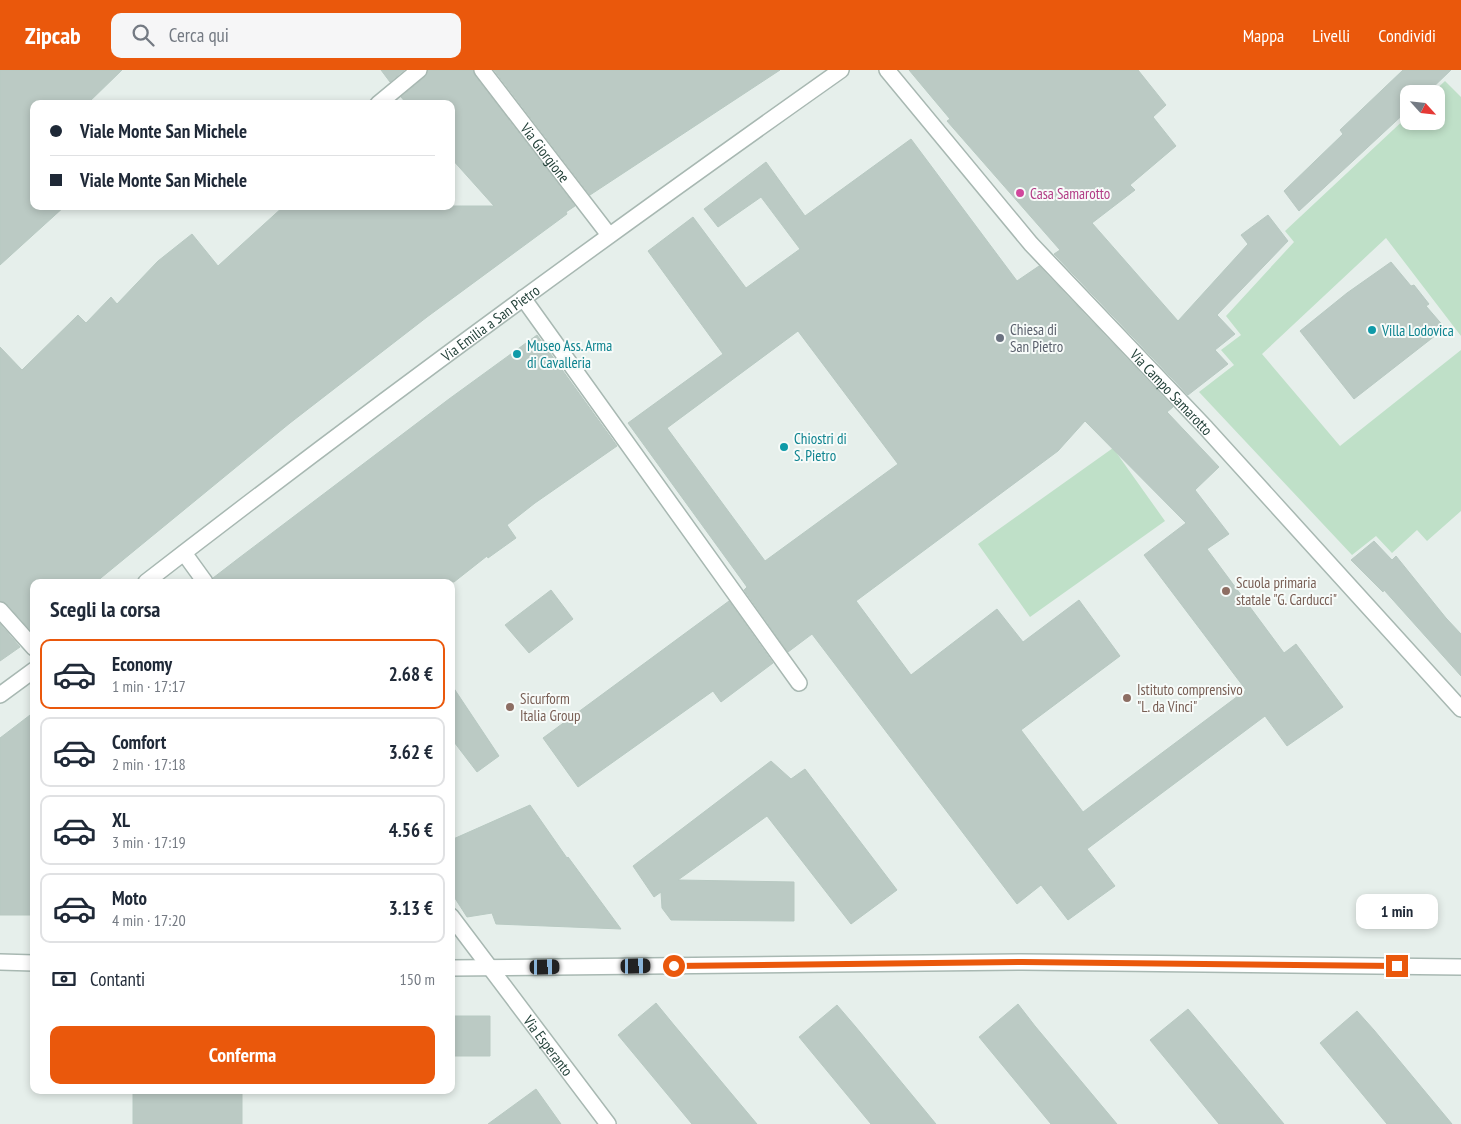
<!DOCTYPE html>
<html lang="it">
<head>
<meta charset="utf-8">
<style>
  body { margin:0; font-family:"PT Sans Narrow",sans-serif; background:#f6f6f7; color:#1f2937; height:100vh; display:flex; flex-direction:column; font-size:19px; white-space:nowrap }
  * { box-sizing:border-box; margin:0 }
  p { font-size:16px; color:#747a83 }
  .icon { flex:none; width:28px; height:28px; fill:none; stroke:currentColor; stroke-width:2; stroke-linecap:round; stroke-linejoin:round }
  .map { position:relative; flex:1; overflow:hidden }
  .drawer { position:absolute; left:30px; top:509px; width:425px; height:515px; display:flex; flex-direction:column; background:#fff; border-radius:10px; box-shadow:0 2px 8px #0003 }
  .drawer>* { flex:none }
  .guide { position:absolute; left:30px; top:30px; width:425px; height:110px; border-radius:10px; box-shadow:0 2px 8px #0003; display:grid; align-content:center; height:110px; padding:0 20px; background:#fff }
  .needle { width:32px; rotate:117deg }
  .tools { position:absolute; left:1400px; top:15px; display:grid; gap:10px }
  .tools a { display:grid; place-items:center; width:45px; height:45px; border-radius:10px; background:#fff; box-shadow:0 2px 8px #0003; font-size:25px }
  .end { position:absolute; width:22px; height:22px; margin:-11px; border:6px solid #ea580c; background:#fff; box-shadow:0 0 0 2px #fff }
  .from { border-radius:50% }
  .bubble { position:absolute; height:35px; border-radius:10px; background:#fff; box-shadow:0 2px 8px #0003; font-size:16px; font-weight:600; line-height:35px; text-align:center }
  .car { position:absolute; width:15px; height:30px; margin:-15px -8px; border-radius:6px; box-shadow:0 0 4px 1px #0007; background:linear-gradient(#222 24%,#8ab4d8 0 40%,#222 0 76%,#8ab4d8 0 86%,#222 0) }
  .guide b { display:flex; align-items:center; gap:18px; height:48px; font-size:19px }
  .guide b+b { border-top:1px solid #e0e1e3 }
  .guide i { width:12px; height:12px; background:#1f2937 }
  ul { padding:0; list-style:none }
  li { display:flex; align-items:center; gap:15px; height:70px; margin:0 10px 8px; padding:0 10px; border:2px solid #e0e1e3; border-radius:10px }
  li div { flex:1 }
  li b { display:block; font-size:19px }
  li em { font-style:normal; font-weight:600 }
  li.active { border-color:#ea580c }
  li>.icon { width:45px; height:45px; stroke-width:1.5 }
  h2 { padding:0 20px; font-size:22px; line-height:60px }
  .pay { display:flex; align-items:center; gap:12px; height:55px; padding:0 20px; font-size:19px }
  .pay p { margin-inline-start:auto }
  .primary-button { display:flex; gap:10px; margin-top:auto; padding:10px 20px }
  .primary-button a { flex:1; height:58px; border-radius:10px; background:#ea580c; color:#fff; font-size:20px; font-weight:600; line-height:58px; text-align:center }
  header { display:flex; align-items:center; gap:30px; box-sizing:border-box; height:70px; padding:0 25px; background:#ea580c; color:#fff }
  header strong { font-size:24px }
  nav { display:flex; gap:28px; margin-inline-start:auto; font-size:18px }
  .search { width:350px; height:45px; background:#f6f6f7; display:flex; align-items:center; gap:12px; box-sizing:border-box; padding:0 18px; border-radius:10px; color:#747a83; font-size:19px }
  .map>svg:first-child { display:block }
  .green { fill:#bfe0c8 }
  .building { fill:#bbcac4; stroke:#b8c9c2; fill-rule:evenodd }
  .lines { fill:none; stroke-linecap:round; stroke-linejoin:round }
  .minor-casing { stroke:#a8b8b2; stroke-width:18 }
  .minor { stroke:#fff; stroke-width:15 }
  .route { stroke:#ea580c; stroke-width:6 }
  .hotel-dot { fill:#d1479c; stroke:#f7fbf9; stroke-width:2 }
  .culture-dot { fill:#0f9aa8; stroke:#f7fbf9; stroke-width:2 }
  .worship-dot { fill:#6b7280; stroke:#f7fbf9; stroke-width:2 }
  .education-dot { fill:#8d6e63; stroke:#f7fbf9; stroke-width:2 }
  .labels { text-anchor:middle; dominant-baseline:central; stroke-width:4; stroke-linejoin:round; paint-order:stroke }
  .street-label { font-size:15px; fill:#24423a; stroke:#f7fbf9 }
  .hotel-label { font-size:15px; fill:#b23c85; stroke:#f7fbf9; text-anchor:start }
  .worship-label { font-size:15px; fill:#5b616d; stroke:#f7fbf9; text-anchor:start }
  .culture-label { font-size:15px; fill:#0d838f; stroke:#f7fbf9; text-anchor:start }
  .education-label { font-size:15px; fill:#785e54; stroke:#f7fbf9; text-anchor:start }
</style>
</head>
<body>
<header>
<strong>Zipcab</strong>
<div class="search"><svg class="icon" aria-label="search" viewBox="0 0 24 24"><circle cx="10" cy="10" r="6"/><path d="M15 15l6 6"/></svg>Cerca qui</div>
<nav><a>Mappa</a><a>Livelli</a><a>Condividi</a></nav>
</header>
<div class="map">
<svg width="1461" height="1054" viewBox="0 0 1461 1054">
  <rect width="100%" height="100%" fill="#e6efeb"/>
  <path class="green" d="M1445 11 1461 27V266L1386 168 1262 284 1340 376 1461 280V441L1427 471 1417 460 1392 483 1376 466 1352 485 1199 322 1234 295 1221 280 1241 265 1226 246 1294 172 1285 161 1409 45V51H1436V24H1431Z
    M1113 378 1165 451 1030 547 978 474Z"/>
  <path class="building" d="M0 0H122L87 34H34V136H65L0 195Z
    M381 0H404L390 12Z
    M428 0H473L475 6 575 136 566 142 567 144 427 247 290 353 96 512H34V564L7 534 0 531V277L22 300 78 245 86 253 111 227 117 234 158 191 192 164 218 196 284 136H494L451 88V34H407L401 27 425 7Z
    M494 0H780L590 125Z
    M909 0H1138L1166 35 1153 47 1176 76 1130 115 1135 120 1092 153 1178 251 1248 174 1241 165 1268 145 1288 171 1217 245 1235 264 1215 280 1228 294 1188 325 1054 184 1060 180 947 51 950 49Z
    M1403 0H1451L1426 24H1409V39L1299 141 1284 121 1343 64 1340 60Z
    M911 69 1017 211 1039 196 1173 337 1167 342 1219 397 1195 420 1229 464 1207 479 1284 583 1296 574 1343 637 1287 676 1265 646 1087 779 1115 816 1068 850 1041 815 1017 834 812 564 788 582 744 520 747 517 628 353 723 284 648 181 693 147 746 218 800 179 761 127 718 157 704 139 766 92 805 146ZM798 261 898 394 765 491 667 358ZM1085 351 1186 453 1144 485 1246 620 1083 742 1021 660 1120 586 1079 530 1023 572 997 539 911 605 856 531 1058 381Z
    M1391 192 1411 216 1414 215 1429 234 1426 236 1445 258 1354 329 1300 261 1347 223Z
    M537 265 617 376 535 433 507 455 516 468 488 488 487 486 454 512H214L213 508 239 488 449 329Z
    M1374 471 1392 490 1396 486 1446 548 1461 564V606L1384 520 1383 522 1351 490Z
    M551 520 573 549 529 583 505 555Z
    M729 531 773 593 721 632 713 621 578 717 543 668Z
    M0 554 20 577 0 591Z
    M451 614 499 686 477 702 451 668Z
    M34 642V845H0V668Z
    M771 691 791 709 805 699 897 820 851 854 767 746 678 810 794 812V851L671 850 662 838 661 822 654 827 633 796Z
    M530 735 567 788 568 787 621 859 496 854 492 843 467 847 451 822V770Z
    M656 933 674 955 757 1054H692L618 965Z
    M1018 934 1035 956 1117 1054H1051L979 967Z
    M837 935 855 956 936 1054H871L799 967Z
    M1188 939 1205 959 1284 1054H1219L1150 970Z
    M1357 941 1374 960 1452 1054H1387L1320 973Z
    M451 946H490V986H451Z
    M536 1019 561 1054H488Z
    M133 1020H242V1054H133Z"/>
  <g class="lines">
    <g class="minor-casing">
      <g id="minor">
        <path id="s1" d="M482 0 609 165"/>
        <path id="s2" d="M887 0 1031 174 1206 358 1461 639"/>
        <path d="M378 34 419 0"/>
        <path d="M523 228 799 613"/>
        <path d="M184 483 205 512"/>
        <path id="s3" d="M146 512C373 336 606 166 841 0"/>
        <path d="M0 540 34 578"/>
        <path d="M0 625 34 600"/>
        <path id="s4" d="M451 846 608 1054"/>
        <path d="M0 892 34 893"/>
        <path d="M451 898 1022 892 1461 897"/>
      </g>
    </g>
    <use href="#minor" class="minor"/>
  </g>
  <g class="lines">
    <path class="route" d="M674 896 1022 892 1397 896"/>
  </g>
  <circle class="hotel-dot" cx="1020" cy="123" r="5"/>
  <g class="culture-dot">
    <circle cx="1372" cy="260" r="5"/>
    <circle cx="517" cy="284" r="5"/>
    <circle cx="784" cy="377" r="5"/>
  </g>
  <circle class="worship-dot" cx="1000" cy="268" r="5"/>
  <g class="education-dot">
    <circle cx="1226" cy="521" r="5"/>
    <circle cx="1127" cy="628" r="5"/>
    <circle cx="510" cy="637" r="5"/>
  </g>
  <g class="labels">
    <g class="street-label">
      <text stroke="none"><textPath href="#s1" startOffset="104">Via Giorgione</textPath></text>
      <text stroke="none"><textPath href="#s3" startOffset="431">Via Emilia a San Pietro</textPath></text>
      <text stroke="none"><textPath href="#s2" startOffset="430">Via Campo Samarotto</textPath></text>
      <text stroke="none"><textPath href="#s4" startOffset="162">Via Esperanto</textPath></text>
    </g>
    <g class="hotel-label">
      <text x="1030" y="123">Casa Samarotto</text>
    </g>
    <g class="worship-label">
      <text x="1010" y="259">Chiesa di<tspan x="1010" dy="17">San Pietro</tspan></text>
    </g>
    <g class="culture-label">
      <text x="1382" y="260">Villa Lodovica</text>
      <text x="527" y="275">Museo Ass. Arma<tspan x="527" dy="17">di Cavalleria</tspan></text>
      <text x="794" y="368">Chiostri di<tspan x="794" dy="17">S. Pietro</tspan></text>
    </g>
    <g class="education-label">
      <text x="1236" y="512">Scuola primaria<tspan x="1236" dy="17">statale "G. Carducci"</tspan></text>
      <text x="1137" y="619">Istituto comprensivo<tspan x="1137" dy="17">"L. da Vinci"</tspan></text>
      <text x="520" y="628">Sicurform<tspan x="520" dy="17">Italia Group</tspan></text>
    </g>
  </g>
</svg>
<div class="tools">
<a><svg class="needle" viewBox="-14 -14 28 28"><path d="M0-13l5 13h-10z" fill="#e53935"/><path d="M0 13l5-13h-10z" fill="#747a83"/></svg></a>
</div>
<i class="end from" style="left:674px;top:896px"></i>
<i class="end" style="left:1397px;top:896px"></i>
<div class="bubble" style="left:1356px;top:824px;width:82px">1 min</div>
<i class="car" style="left:636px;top:896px;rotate:89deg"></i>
<i class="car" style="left:545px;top:897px;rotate:89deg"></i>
<div class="guide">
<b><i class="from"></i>Viale Monte San Michele</b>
<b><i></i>Viale Monte San Michele</b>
</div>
<section class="drawer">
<h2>Scegli la corsa</h2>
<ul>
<li class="active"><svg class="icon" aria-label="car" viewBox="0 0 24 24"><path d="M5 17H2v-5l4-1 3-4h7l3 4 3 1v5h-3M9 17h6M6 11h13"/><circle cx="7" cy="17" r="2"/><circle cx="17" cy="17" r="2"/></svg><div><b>Economy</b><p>1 min · 17:17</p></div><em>2.68 €</em></li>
<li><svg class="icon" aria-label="car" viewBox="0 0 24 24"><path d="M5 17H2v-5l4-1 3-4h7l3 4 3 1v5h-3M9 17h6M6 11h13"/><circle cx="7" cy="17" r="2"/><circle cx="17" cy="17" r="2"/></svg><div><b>Comfort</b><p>2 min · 17:18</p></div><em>3.62 €</em></li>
<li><svg class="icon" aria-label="car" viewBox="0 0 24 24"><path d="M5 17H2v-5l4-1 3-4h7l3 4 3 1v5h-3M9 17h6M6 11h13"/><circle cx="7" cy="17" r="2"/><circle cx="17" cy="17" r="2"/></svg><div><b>XL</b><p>3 min · 17:19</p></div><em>4.56 €</em></li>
<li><svg class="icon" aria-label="car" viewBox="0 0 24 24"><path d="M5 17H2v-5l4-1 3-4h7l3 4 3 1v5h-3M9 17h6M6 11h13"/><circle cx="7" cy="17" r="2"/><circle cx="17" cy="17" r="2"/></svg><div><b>Moto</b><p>4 min · 17:20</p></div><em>3.13 €</em></li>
</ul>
<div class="pay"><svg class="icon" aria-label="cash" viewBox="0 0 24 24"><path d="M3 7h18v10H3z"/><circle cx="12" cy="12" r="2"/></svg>Contanti<p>150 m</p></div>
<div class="primary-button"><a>Conferma</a></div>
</section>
</div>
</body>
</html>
